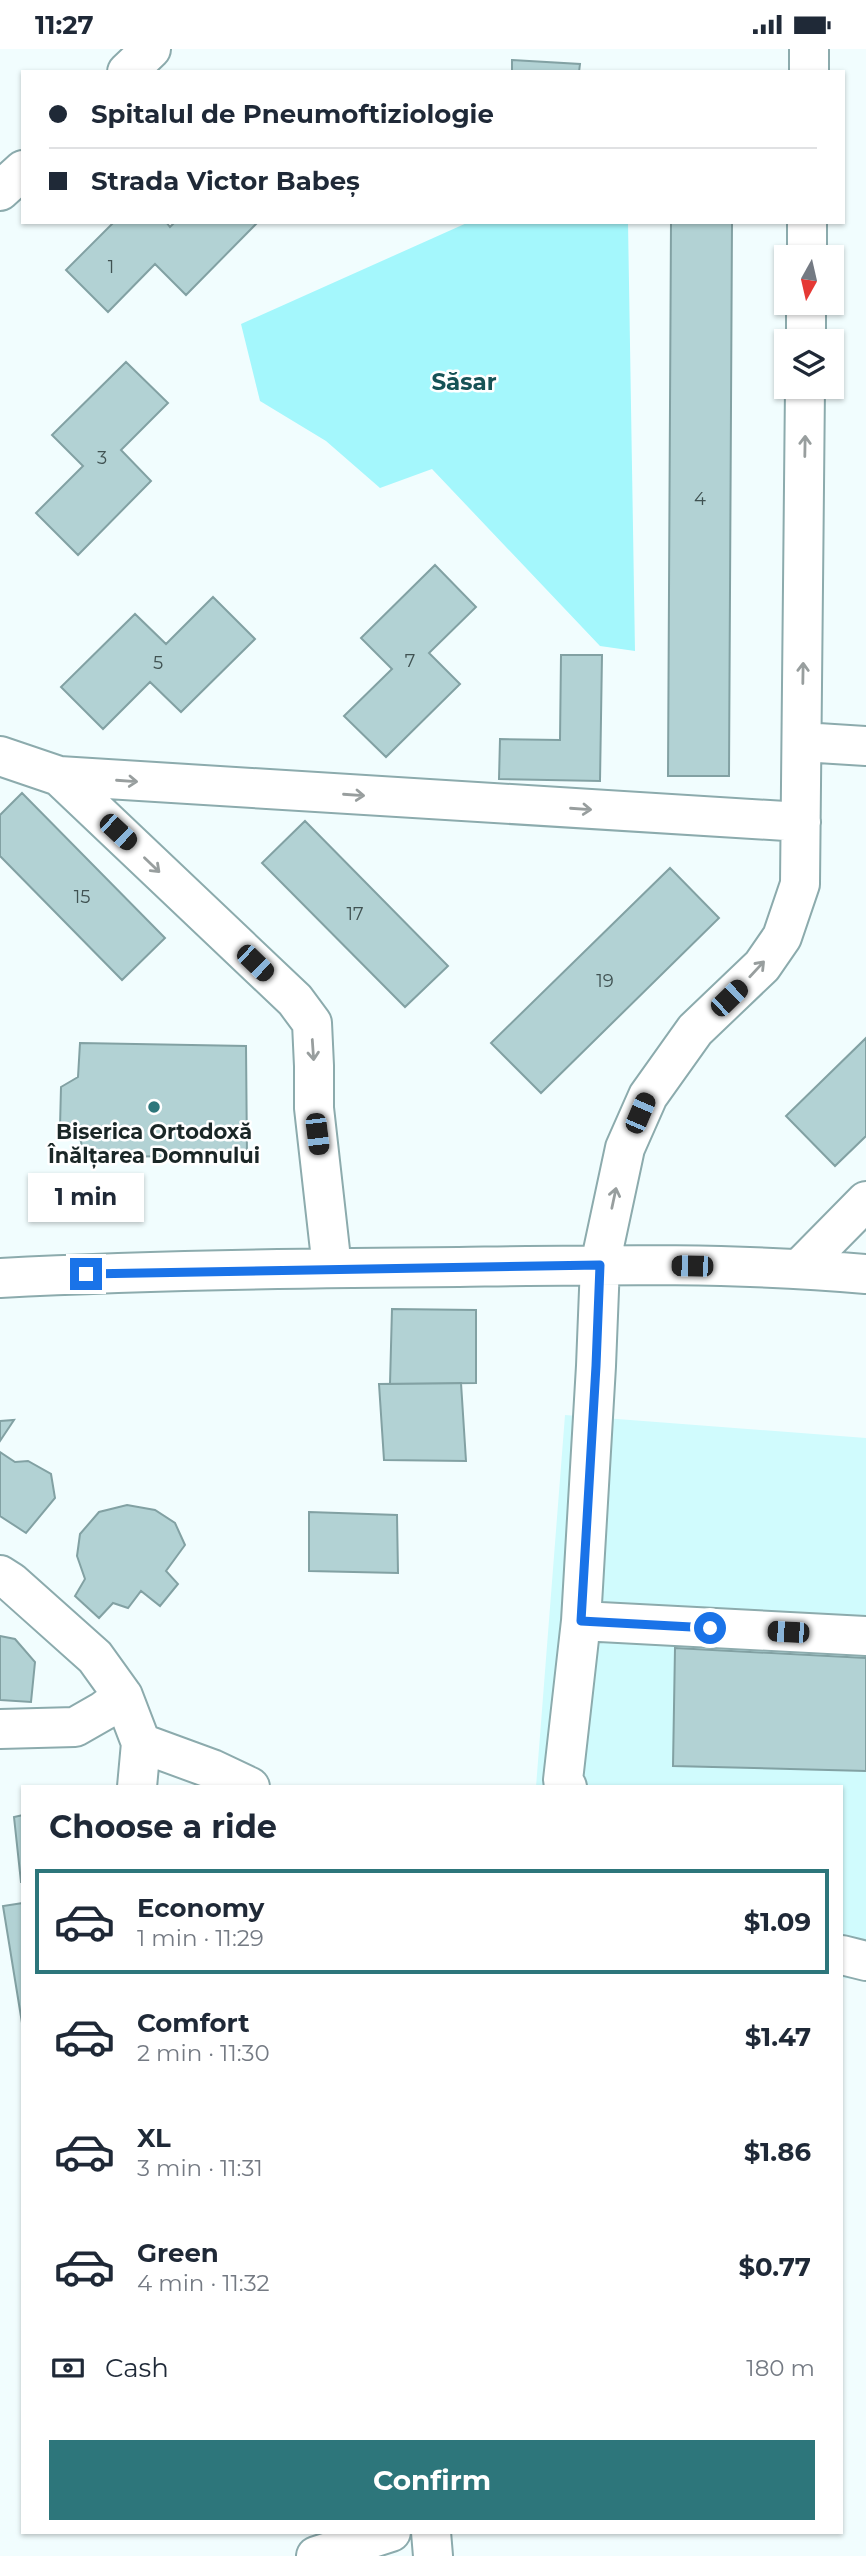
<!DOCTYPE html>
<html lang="en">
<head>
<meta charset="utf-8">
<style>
  body { margin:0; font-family:Montserrat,sans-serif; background:#f2f2f3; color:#1f2937; height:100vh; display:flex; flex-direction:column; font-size:26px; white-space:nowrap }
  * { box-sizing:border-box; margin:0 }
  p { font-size:23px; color:#747a83 }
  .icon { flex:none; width:38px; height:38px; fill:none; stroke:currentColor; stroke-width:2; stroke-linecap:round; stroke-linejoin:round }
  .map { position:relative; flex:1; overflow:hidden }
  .sheet { position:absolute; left:21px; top:1736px; width:822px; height:749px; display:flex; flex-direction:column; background:#fff; border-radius:0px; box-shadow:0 2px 5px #0004 }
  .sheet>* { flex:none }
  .guide { position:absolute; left:21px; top:21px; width:824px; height:154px; border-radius:0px; box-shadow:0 2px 5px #0004; display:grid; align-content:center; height:154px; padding:0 28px; background:#fff }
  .needle { width:46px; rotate:188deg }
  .tools { position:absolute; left:774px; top:196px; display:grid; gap:14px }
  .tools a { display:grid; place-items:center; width:70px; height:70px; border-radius:0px; background:#fff; box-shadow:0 2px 5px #0004; font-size:35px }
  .end { position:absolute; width:32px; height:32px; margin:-16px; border:9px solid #1a73e8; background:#fff; box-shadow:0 0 0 4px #fff }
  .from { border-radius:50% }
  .bubble { position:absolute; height:49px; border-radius:0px; background:#fff; box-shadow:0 2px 5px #0004; font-size:23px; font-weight:700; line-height:49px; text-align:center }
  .car { position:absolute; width:21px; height:42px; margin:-21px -10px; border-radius:9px; box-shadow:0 0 5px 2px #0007; background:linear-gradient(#222 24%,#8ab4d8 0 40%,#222 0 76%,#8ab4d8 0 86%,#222 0) }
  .guide b { display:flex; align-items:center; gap:24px; height:66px; font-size:26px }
  .guide b+b { border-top:2px solid #e0e1e3 }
  .guide i { width:18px; height:18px; background:#1f2937 }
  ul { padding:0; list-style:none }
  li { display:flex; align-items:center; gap:21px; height:105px; margin:0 14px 10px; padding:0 14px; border:4px solid transparent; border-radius:0px }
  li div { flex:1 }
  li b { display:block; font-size:26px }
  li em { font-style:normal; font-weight:700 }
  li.on { border-color:#2d767b }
  li>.icon { width:63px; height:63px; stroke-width:1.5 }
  h2 { padding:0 28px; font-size:32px; line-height:84px }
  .pay { display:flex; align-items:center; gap:18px; height:77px; padding:0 28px; font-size:26px }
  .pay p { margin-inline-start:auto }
  .primary-button { display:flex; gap:14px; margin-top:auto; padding:14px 28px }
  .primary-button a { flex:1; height:80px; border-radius:0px; background:#2d767b; color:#fff; font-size:28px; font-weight:700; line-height:80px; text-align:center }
  .status { display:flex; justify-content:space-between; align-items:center; height:49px; padding:0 35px; background:#fff; direction:ltr }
  .status svg { height:19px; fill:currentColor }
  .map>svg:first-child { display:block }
  .built { fill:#d0fbfd }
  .green { fill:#a4f7fc }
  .building { fill:#b2d2d4; stroke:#82a1a3; stroke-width:2 }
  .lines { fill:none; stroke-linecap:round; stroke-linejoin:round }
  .minor-casing { stroke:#8cabad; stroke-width:42 }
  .minor { stroke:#fff; stroke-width:38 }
  .oneway { stroke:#989e9e }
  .route { stroke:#1a73e8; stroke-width:9 }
  .poi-dot { fill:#2d767b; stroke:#fff; stroke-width:2.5 }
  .labels { text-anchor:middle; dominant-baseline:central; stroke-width:5; stroke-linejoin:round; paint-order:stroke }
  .number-label { font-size:18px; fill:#405252 }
  .poi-label { font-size:21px; font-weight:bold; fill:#1a2727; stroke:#fff }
  .neighbourhood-label { font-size:23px; font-weight:bold; fill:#165256; stroke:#fff }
</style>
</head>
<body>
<div class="status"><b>11:27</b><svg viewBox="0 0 49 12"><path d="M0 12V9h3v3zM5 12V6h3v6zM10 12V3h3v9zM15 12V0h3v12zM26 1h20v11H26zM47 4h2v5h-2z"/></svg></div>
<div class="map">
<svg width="866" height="2507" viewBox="0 0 866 2507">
  <rect width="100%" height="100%" fill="#f1fdfe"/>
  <path class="built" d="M565 1366 866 1389V1931L842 1929V1738H536Z"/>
  <path class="green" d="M469 173H628L635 602 600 597 432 420 380 439 326 392 260 352 241 275Z"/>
  <path class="building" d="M512 11 580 15 579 23H512Z
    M114 173H166L170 178 175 173H258L186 246 155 215 108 263 66 221Z
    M671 173H732L729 727H668Z
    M126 313 168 354 121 401 151 432 78 506 36 464 83 417 52 386Z
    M435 516 476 558 429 604 460 635 386 708 344 667 392 620 361 589Z
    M213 548 255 590 181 663 150 633 103 680 61 638 135 565 166 595Z
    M561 606H602L600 732 499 730 500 690 560 691Z
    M22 744 165 889 122 931 0 807V766Z
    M305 772 448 917 405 958 262 814Z
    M670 819 719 869 541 1044 491 994Z
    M866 989V1087L835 1117 786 1067Z
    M80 994 246 997 247 1108 83 1107 81 1092 60 1078 61 1038 78 1028Z
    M392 1260 476 1261V1334L390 1335Z
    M461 1334 466 1412 384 1411 379 1335Z
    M14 1371 0 1392V1372Z
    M0 1403 15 1413 28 1412 51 1425 55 1449 26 1484 0 1467Z
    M127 1456 155 1461 175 1474 185 1496 166 1522 178 1535 160 1557 141 1542 128 1559 113 1554 99 1569 75 1547 85 1530 77 1507 80 1485 99 1463Z
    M309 1463 397 1466 398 1524 309 1522Z
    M0 1587 15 1590 35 1613 31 1653 0 1651Z
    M675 1599 866 1609V1722L673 1717Z
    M23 1766V1833H21L14 1768Z
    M23 1854V1980L3 1857Z"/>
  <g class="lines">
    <g class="minor-casing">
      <path id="minor" d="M127 23 151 0
        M809 23V0
        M0 142 23 121
        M807 208V173
        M806 292V254
        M802 693 866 697
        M0 707 59 727 295 951 312 974 314 1017V1059L332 1219
        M59 727 801 773
        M800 1219 866 1152
        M0 1229C153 1221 306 1219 459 1218 595 1216 731 1213 866 1225
        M0 1526 11 1533 95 1608 123 1647 141 1694 137 1738
        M581 1572 866 1587
        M0 1680 75 1678 103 1662 123 1647
        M141 1694 212 1720 250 1738
        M567 1738 563 1731 581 1572 596 1317 600 1216 625 1099 648 1047 695 981 762 917 782 888 800 835 805 338
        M842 1906 866 1912
        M431 2483 433 2507
        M316 2507 391 2483"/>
    </g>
    <use href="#minor" class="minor"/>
  </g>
  <defs><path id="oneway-shaft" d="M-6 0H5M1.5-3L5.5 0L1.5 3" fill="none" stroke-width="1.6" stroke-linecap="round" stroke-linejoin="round" transform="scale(1.75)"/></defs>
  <g class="oneway">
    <use href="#oneway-shaft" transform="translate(805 397) rotate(-89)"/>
    <use href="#oneway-shaft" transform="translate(803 624) rotate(-89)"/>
    <use href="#oneway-shaft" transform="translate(127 732) rotate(4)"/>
    <use href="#oneway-shaft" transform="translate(354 746) rotate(4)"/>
    <use href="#oneway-shaft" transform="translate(581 760) rotate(4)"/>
    <use href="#oneway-shaft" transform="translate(152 816) rotate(44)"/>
    <use href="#oneway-shaft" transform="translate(757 920) rotate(-47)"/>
    <use href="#oneway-shaft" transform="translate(313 1001) rotate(86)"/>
    <use href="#oneway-shaft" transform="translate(614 1149) rotate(-78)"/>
  </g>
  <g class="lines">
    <path class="route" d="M86 1225 600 1216 596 1317 581 1572 710 1579"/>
  </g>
  <circle class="poi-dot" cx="154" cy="1058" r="7"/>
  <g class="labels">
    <g class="number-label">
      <text x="111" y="218">1</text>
      <text x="102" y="409">3</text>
      <text x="700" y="450">4</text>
      <text x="410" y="612">7</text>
      <text x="158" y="614">5</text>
      <text x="82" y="848">15</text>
      <text x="355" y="865">17</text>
      <text x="605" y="932">19</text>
    </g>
    <g class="poi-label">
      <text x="154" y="1082">Biserica Ortodoxă<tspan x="154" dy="24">Înălțarea Domnului</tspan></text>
    </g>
    <g class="neighbourhood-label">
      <text x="464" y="333">Săsar</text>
    </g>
  </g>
</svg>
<div class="tools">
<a><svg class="needle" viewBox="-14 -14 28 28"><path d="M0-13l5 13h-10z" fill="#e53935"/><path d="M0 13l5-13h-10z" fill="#747a83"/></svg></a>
<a><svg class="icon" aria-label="layers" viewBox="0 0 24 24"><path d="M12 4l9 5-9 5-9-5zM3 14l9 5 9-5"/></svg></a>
</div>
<i class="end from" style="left:710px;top:1579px"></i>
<i class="end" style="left:86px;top:1225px"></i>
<div class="bubble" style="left:28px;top:1124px;width:116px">1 min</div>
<i class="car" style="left:118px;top:783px;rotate:133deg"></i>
<i class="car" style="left:255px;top:914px;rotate:134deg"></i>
<i class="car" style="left:729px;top:949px;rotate:46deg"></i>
<i class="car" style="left:640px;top:1064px;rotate:23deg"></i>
<i class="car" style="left:317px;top:1085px;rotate:173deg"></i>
<i class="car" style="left:692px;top:1217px;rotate:271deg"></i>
<i class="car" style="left:788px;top:1583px;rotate:273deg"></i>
<div class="guide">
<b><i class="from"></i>Spitalul de Pneumoftiziologie</b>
<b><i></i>Strada Victor Babeș</b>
</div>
<section class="sheet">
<h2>Choose a ride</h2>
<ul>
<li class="on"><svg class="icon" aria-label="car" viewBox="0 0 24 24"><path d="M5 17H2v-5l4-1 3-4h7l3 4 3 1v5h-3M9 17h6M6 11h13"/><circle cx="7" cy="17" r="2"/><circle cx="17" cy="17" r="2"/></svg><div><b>Economy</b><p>1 min · 11:29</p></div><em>$1.09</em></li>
<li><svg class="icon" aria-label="car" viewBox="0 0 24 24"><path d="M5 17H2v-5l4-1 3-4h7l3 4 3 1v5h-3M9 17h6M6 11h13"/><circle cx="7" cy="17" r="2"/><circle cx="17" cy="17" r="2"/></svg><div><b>Comfort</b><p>2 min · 11:30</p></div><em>$1.47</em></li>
<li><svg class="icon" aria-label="car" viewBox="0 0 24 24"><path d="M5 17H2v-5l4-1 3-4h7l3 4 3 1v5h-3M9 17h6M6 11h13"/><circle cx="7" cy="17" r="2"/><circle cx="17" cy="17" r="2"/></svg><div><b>XL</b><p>3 min · 11:31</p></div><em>$1.86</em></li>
<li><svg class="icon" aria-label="car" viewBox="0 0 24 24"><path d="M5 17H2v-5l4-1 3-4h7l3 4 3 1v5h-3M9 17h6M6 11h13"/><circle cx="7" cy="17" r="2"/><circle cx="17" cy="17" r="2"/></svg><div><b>Green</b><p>4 min · 11:32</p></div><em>$0.77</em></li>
</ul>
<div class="pay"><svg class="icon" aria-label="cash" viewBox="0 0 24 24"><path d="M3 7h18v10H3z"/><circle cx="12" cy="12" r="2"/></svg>Cash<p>180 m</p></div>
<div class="primary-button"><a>Confirm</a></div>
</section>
</div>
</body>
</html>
